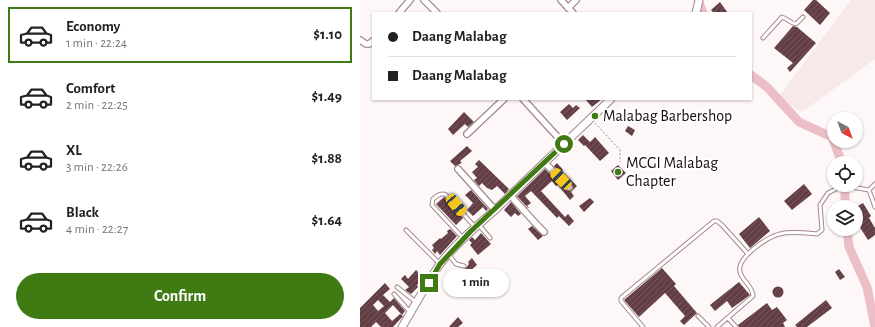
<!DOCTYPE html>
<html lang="en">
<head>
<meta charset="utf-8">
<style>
  body { margin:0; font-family:"Alegreya Sans",sans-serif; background:#f2f2f2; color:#222; height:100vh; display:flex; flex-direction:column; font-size:15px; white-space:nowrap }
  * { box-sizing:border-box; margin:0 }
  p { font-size:13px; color:#767676 }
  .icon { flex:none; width:22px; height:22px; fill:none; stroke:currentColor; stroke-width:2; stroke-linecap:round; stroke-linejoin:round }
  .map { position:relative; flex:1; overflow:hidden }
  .sheet { display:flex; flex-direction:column; background:#fff; width:360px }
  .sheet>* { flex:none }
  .hud { position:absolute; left:12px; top:12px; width:380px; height:88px; border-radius:0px; box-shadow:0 1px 3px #0004; display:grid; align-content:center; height:88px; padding:0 16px; background:#fff }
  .needle { width:26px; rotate:139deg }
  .fabs { position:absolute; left:467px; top:112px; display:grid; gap:8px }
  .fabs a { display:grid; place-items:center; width:36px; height:36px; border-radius:50%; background:#fff; box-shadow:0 1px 3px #0004; font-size:20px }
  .end { position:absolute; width:18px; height:18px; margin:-9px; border:5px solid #407a12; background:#fff; box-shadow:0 0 0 2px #fff }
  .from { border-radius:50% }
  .bubble { position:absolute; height:28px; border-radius:14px; background:#fff; box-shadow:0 1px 3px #0004; font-size:13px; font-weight:600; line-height:28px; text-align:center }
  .car { position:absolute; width:12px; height:24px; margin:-12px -6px; border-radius:5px; box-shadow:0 0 3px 1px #0007; background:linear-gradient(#f5c518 24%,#345 0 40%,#f5c518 0 76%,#345 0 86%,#f5c518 0) }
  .hud b { display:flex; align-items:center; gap:14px; height:38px; font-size:15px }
  .hud b+b { border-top:1px solid #e0e0e0 }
  .hud i { width:10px; height:10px; background:#222 }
  ul { padding:7px 0 0; list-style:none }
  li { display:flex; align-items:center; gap:12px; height:56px; margin:0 8px 6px; padding:0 8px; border:2px solid transparent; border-radius:0px }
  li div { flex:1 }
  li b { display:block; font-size:15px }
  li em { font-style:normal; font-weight:600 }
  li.current { border-color:#407a12 }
  li>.icon { width:36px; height:36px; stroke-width:1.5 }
  .action { display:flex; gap:8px; margin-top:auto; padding:8px 16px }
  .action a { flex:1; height:46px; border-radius:24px; background:#407a12; color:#fff; font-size:16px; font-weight:600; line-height:46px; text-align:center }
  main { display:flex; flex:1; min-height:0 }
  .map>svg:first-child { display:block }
  .built { fill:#f7e8ea }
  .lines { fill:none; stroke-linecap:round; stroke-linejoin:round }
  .river { stroke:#ecbfc6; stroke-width:9 }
  .building { fill:url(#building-hatch); fill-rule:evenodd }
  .service-casing { stroke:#a4898d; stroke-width:5 }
  .minor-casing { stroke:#a4898d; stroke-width:8 }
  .tertiary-casing { stroke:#a4898d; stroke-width:9 }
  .path { stroke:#958d8e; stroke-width:1; stroke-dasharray:2 2; stroke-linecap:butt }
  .service { stroke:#fff; stroke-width:3 }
  .minor { stroke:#fff; stroke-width:5.5 }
  .tertiary { stroke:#fff; stroke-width:7 }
  .route { stroke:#407a12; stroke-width:5 }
  .poi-dot { fill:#407a12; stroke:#fff; stroke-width:1.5 }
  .labels { text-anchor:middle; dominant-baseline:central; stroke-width:4; stroke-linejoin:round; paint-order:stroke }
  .poi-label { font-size:16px; fill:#160c0e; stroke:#fff; text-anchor:start }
</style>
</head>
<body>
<main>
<section class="sheet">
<ul>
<li class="current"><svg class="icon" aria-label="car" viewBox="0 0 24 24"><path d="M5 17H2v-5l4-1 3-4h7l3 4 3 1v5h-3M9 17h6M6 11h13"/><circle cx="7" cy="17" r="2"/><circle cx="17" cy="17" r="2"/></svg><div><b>Economy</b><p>1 min · 22:24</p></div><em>$1.10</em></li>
<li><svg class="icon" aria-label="car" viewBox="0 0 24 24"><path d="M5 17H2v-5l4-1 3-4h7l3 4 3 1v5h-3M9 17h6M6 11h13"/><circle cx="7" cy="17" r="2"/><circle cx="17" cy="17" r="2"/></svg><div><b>Comfort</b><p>2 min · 22:25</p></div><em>$1.49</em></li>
<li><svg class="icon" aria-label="car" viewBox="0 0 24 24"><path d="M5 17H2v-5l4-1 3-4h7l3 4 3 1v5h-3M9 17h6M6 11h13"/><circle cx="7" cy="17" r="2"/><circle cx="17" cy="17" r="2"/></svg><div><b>XL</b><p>3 min · 22:26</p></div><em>$1.88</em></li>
<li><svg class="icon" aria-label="car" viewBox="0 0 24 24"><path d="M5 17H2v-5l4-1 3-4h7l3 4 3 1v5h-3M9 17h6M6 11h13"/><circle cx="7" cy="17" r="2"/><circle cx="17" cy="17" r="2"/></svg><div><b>Black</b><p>4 min · 22:27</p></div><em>$1.64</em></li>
</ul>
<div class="action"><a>Confirm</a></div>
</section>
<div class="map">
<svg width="515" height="327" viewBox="0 0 515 327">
  <defs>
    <pattern id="building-hatch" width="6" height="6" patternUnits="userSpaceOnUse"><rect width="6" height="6" fill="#633f45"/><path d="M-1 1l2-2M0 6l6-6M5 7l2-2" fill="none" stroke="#74575c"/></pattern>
  </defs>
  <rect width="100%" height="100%" fill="#fdf7f8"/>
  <path class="built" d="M491 0H515V59L442 112 418 98Z"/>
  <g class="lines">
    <path class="river" d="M338 0 343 13
      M391 75 407 87 439 122 472 137 482 163
      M485 185V207
      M487 229 489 247 507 287 515 327"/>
  </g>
  <path class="building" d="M453 0H456L470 13 460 25 444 10Z
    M360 2 365 9 368 13H354L351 10Z
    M433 26 437 27 456 43 430 72 427 68 433 63 414 48Z
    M225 99H242L232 107Z
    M209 104 213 108 216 105 220 108 207 120 200 112Z
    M104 112 114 122 108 127 105 124 93 135 88 129Z
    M268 126 275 130 272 136 265 131Z
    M223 135 230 142 235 137 249 153 240 161 225 145 224 146 218 140Z
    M107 146 112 151 100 161 102 163 95 166 90 161Z
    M119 160 149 189 145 194 137 186 132 190 127 188 122 183 119 186 114 180 117 178 112 172 118 167 115 164Z
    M197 163 203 170 202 171 217 186 211 192 214 196 210 200 198 185 196 186 192 181 181 191 205 217 208 214 214 221 209 226 199 216 197 218 171 191 165 196 171 203 167 206 169 208H168L157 196 185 169 206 190 208 191 212 190 213 188 212 184 194 166Z
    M258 165 266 173 258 180 251 171Z
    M444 184 452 194 432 210 424 201Z
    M111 190 128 209 126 211 123 207 113 216 107 210 113 203 105 195Z
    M84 197 103 218 96 225 76 204Z
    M230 198 234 202 224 212 219 206Z
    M151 202 161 214 158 216 155 213 151 217 144 210Z
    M503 203 511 216 509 218 515 228V235L508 240 499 226H500L496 219V207Z
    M399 217 410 231 390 248 379 234Z
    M172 226 183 236 178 240 168 229Z
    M90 229 97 236 80 255 77 251 75 254 72 250 74 248 72 245 80 238 81 239 88 233 87 231Z
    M121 233 131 244 118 255 110 245 112 243 109 240 112 237 115 240Z
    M112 258 117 265 111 270 114 274 104 284 96 275 106 268 109 264 108 262Z
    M302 268 316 284 314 286 337 313 324 325 320 321 325 316 305 293 279 317 264 300Z
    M479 269 485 277 480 280 475 272Z
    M56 270 64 278 57 285 58 287 51 294 45 290 49 287 41 279 45 275 48 279Z
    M379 282 390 295 372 308 367 301 355 311 350 305Z
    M25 283 30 289 23 295 30 302 34 298 45 311 42 315 33 305 25 313 32 321 40 314 43 316 33 327H21L16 322 11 327H0V308ZM18 300 24 306 18 311 13 305Z
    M412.5 292a5.5 5.5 0 1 1 11 0a5.5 5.5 0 1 1-11 0Z
    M466 300 472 308 447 327H437L435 325Z
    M407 303 412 310 417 307 427 320 423 323 425 327H379L378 325Z
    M98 317 103 323 98 327H89Z"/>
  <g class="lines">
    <g class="service-casing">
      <path id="service" d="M403 38 422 17C428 19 430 23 436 24L443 17
        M509 190 515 207
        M118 224 130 238
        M46 230 80 264
        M103 238 72 205 73 199C77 196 81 192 86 195L115 227
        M89 255 96 264 104 266
        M37 287 57 303
        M34 294 50 312
        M338 316 349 327
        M368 318 376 327
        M283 327 261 301V298L354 221H357L362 225 388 254
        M357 327 393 296C393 286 382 281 380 272 376 258 408 236 420 234 432 231 446 233 457 234L462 230 460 205 468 193 478 188 486 186 509 190 515 184"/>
    </g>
    <g class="minor-casing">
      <path id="minor" d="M64 0 77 13
        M201 0 213 13
        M208 8 216 0
        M39 13 50 0
        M0 40 6 44H9L13 41
        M163 99 204 144
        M107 134 144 99
        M185 163 209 187
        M98 169 135 210
        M150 195C162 208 172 220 184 232"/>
    </g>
    <g class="tertiary-casing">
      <path id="tertiary" d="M336 13 339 0
        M42 327C55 306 66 284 80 264 95 244 116 227 135 210L251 99"/>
    </g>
    <path class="path" d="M235 123 260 150V162"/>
    <use href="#service" class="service"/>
    <use href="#minor" class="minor"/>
    <use href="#tertiary" class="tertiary"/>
  </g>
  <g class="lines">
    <path class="route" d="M69 283 80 264 110 232 204 144"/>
  </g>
  <g class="poi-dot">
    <circle cx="235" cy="116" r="4"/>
    <circle cx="258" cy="172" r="4"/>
  </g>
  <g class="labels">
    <g class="poi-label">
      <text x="243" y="116">Malabag Barbershop</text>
      <text x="266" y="163">MCGI Malabag<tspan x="266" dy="18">Chapter</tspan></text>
    </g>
  </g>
</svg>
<div class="fabs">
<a><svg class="needle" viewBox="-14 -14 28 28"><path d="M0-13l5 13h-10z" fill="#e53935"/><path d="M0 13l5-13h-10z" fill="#767676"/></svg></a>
<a><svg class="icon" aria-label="locate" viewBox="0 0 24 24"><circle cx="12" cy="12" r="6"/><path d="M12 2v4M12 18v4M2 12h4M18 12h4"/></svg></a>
<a><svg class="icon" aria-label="layers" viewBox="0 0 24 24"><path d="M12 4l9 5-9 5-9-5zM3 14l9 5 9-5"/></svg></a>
</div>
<i class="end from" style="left:204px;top:144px"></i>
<i class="end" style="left:69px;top:283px"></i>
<div class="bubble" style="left:83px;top:269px;width:66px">1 min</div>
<i class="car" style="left:201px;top:179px;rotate:315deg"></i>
<i class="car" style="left:96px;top:205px;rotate:140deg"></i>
<div class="hud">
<b><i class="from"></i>Daang Malabag</b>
<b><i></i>Daang Malabag</b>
</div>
</div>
</main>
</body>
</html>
